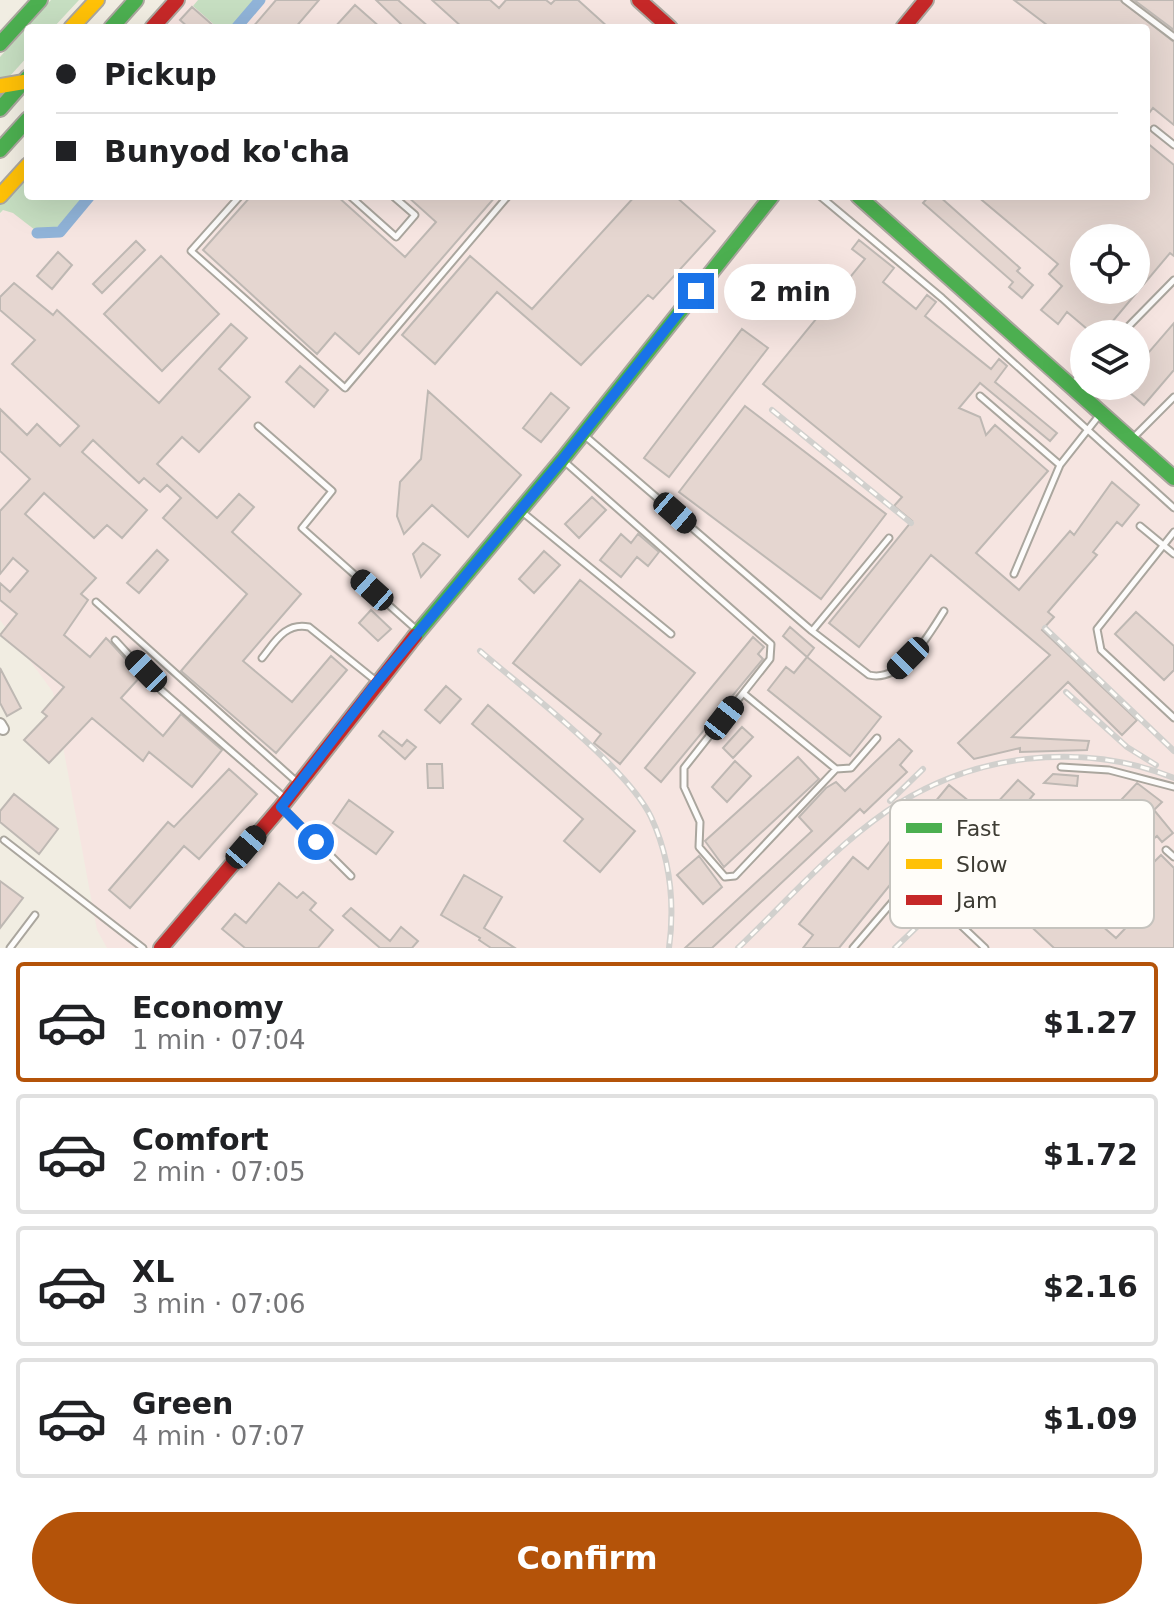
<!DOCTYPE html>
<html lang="en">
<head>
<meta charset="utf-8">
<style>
  body { margin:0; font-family:"DejaVu Sans",sans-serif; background:#f6f6f6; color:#202124; height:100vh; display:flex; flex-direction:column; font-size:30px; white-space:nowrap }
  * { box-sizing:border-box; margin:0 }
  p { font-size:26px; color:#757577 }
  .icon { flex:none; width:44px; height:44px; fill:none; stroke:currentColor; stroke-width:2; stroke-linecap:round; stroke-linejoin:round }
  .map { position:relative; height:948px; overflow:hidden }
  .drawer { display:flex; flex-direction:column; background:#fff; flex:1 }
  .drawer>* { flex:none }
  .banner { position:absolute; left:24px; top:24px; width:1126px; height:176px; border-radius:8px; box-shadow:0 8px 32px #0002; display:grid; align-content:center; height:176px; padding:0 32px; background:#fff }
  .controls { position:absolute; left:1070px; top:224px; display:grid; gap:16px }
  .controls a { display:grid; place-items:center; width:80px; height:80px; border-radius:50%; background:#fff; box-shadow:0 8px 32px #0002; font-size:40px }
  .end { position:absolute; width:36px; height:36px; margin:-18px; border:10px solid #1a73e8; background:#fff; box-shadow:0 0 0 4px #fff }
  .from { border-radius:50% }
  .bubble { position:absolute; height:56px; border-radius:28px; background:#fff; box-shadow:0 8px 32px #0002; font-size:26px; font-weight:700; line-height:56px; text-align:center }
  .car { position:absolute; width:24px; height:48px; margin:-24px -12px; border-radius:10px; box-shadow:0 0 6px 2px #0007; background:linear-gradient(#222 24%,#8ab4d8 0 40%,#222 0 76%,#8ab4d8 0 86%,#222 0) }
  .banner b { display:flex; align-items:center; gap:28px; height:76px; font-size:30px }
  .banner b+b { border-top:2px solid #e0e0e0 }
  .banner i { width:20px; height:20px; background:#202124 }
  ul { padding:14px 0 0; list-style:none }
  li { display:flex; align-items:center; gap:24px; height:120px; margin:0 16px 12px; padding:0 16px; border:4px solid #e0e0e0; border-radius:8px }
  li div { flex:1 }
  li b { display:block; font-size:30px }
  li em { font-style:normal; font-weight:700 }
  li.active { border-color:#b45309 }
  li>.icon { width:72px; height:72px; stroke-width:1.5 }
  .primary-button { display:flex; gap:16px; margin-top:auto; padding:16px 32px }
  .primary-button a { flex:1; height:92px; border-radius:48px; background:#b45309; color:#fff; font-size:32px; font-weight:700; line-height:92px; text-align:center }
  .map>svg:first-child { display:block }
  .industrial { fill:#f6e5e1; fill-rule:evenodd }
  .green { fill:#c6dec1 }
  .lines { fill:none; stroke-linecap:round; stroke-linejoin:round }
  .canal { stroke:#90b3d8; stroke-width:11 }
  .building { fill:#e5d6d0; stroke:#beb8b3; stroke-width:2; fill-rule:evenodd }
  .lane-casing { stroke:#aaa69e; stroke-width:9 }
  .street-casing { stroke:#aaa69e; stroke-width:14 }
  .fast-casing { stroke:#aaa69e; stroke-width:18 }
  .slow-casing { stroke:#aaa69e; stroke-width:18 }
  .jam-casing { stroke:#aaa69e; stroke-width:18 }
  .lane { stroke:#fdfcfb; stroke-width:5 }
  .street { stroke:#fdfcfb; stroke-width:10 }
  .fast { stroke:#4caf50; stroke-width:14 }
  .slow { stroke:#ffc107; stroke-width:14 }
  .jam { stroke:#c62828; stroke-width:14 }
  .rail-casing { stroke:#d1d0cd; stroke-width:6 }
  .rail { stroke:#fffdf9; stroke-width:3; stroke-dasharray:9; stroke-linecap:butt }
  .route { stroke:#1a73e8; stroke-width:10 }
  .key { fill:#fffdf9; stroke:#c5c3be; stroke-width:2 }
  .key-label { font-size:22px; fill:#3e3c34 }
</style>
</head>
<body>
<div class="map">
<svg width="1174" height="948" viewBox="0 0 1174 948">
  <rect width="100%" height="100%" fill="#f1ede2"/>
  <path class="industrial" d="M186 0H1174V948H107L97 930 53 692 0 620V214L28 182V196H1146V28H161ZM1084 238H1136V290H1084ZM1084 334H1136V386H1084Z"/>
  <path class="green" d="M51 0H79L53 28H28V56L10 76 0 78V57Z
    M198 0H256L231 28H218L193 6Z
    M28 175V196H85L57 227 35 230 13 213 3 210 0 213V205Z"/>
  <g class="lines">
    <path class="canal" d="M236 28 260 0
      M37 233 60 232 90 196"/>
  </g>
  <path class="building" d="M276 0H319L295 28H252Z
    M376 0H398L430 28H405Z
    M432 0H490L499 8 506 0H546L551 4 555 0H578L609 28H463Z
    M1014 0H1120L1174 42V125L1153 108 1146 117V28H1051Z
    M1134 0H1174V30Z
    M355 5 381 28H334Z
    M192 7 216 28H189L180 20Z
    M1146 142 1174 165V256L1170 253 1102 334H1093L1067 312 1058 324 1041 310 1062 286 1049 274 1058 264 977 196H1146ZM1084 238H1136V290H1084Z
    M251 196H337L405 257 436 222 407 196H496L359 354 335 333 317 354 203 250Z
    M635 196H675L715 231 653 299 648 295 581 365 497 292 435 364 402 335 470 256 532 309Z
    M929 196H939L1020 268 1017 271 1033 285 1022 298 1009 287 1013 282 923 203Z
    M859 240 894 268 883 282 916 309 927 295 936 302 925 316 991 369 999 359 1007 366 995 382 1057 433 1050 441 980 383 959 408 980 417 986 435 995 425 1048 471 976 553 1019 590 1070 531 1074 535 1112 482 1139 505 1122 526 1117 522 1093 552 1097 555 1048 612 1054 617 1042 630 1137 720 1122 735 1068 682 1012 737 1089 741 1087 750 1020 752V748L974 759 958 743 1050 655 931 555 859 647 829 623 912 521 894 506 902 497 763 384 865 259 852 249Z
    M136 241 145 250 102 293 93 284Z
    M58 252 72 265 52 289 37 276Z
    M161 256 219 314 162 371 104 314Z
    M14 283 53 315 57 310 159 403 231 324 247 338 219 369 250 397 199 452 182 437 157 464 217 518 239 494 254 507 232 532 301 594 243 661 292 702 331 656 347 670 276 753 181 671 247 594 163 518 181 498 167 485 160 492 144 478 139 483 93 440 82 452 147 510 122 538 107 525 94 538 44 493 25 514 96 578 81 594 88 600 64 635 90 657 106 638 110 642 141 676 121 698 163 736 181 714 222 750 192 787 149 752 143 761 92 718 49 763 24 740 47 716 42 712 64 687 0 635 17 614 0 600V583L10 592 28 571 13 558 0 574V511L30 479 0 451V409L27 435 37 424 60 446 79 426 12 364 35 340 0 310V297Z
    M1174 323V370L1144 405 1122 386H1136V367Z
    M742 329 768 348 669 477 644 458Z
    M300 366 328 390 314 407 286 382Z
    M428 391 521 475 468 537 432 505 404 534 397 516 400 482 421 459Z
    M551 393 569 408 541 442 523 428Z
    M745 406 886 514 821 599 679 492Z
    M592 497 606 510 579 538 565 524Z
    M621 534 631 543 638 534 659 552 648 566 637 557 621 577 600 560Z
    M423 543 440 555 421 577 413 554Z
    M157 550 168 560 139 593 127 583Z
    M544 551 560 565 534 593 519 579Z
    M580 580 695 673 620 764 594 743 601 734 513 663Z
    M371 610 391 629 378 641 359 623Z
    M1136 612 1174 646V670L1164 680 1115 634Z
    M790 627 814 648 807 657 783 636Z
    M753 637 764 647 758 654 763 659 661 782 645 768Z
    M807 657 881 717 850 756 768 690 786 667 794 673Z
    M0 668 21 708 7 716 0 703Z
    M446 686 461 699 440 723 425 710Z
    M488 705 635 831 600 872 564 841 583 819 472 724Z
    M742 727 753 737 733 758 723 748Z
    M383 731 402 746 407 740 416 747 405 759 379 736Z
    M899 739 912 751 900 765 907 772 864 813 860 809 712 948H685L812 831 799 817 826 788 836 782 845 791Z
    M798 757 819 779 724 867 705 841Z
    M735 761 751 776 727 802 712 787Z
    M427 764H442L443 788H428Z
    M229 769 257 794 199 859 184 846 130 908 109 890 168 822 174 827Z
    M1053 774 1078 776 1077 786 1044 783Z
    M1018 780 1034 794 1025 805 1074 850 1137 783 1162 802 1154 810 1173 833 1162 842 1157 836 1146 845 1134 832 1072 898 1086 911 1107 891 1121 905 1101 925 1116 938 1141 912 1123 893 1161 855 1174 868V948H1054L993 891 1029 853 998 825 963 868 948 856 957 845 936 828 839 948H803L813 935 799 924 853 857 868 869 913 812 921 819 949 785 986 815Z
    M14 794 58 829 39 854 0 822V811Z
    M349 800 393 832 376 854 333 823Z
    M699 856 722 887 703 904 677 875Z
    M464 875 502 897 484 928 515 948H491L479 940 480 938 441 915Z
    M0 881 23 898 0 928Z
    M279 883 297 898 303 892 316 903 310 910 333 930 318 948H245L222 929 235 914 246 923Z
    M351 908 390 941 401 927 418 941 412 948H380L343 916Z"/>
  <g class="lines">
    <g class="lane-casing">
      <path id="lane" d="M1125 0 1174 37
        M1154 129 1174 145
        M240 196 191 251 345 388 508 196
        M350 196 396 237 415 215 393 196
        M820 196 942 298 1174 508
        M1121 334 1174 280
        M1072 384 1084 372
        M980 396 1060 465 1101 413
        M258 426 332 491 302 528 418 631
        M584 435 812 631 869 675C902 683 928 636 944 611
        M1132 439 1174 397
        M565 462 771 644 770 659 684 768V787L700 822 699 847 725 877 735 876 836 769
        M521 511 671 634
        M1140 526 1174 554
        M1174 532 1097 629 1101 650 1174 718
        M1014 574 1060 465
        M96 602 298 783
        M812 631 889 538
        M115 640 161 690 286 799
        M262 658C275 642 285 622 309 627L376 681
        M743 693 836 769 851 768 877 738
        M1061 767 1109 770 1174 787
        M282 807 351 876
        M4 840 143 948
        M1166 850 1174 857
        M912 879 937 842
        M10 948 35 915
        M853 948 912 879 985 948"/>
    </g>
    <g class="street-casing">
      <path id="street" d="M0 724 3 729"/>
    </g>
    <g class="fast-casing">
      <path id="fast" d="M111 28 136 0
        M0 44 40 0
        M0 109 28 77
        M0 150 28 119
        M858 196 1174 478
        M415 636 562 460 772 196"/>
    </g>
    <g class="slow-casing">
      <path id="slow" d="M71 28 97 0
        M0 86 24 82
        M0 196 28 165"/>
    </g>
    <g class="jam-casing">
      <path id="jam" d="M639 0 670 28
        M152 28 177 0
        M903 28 926 0
        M161 948 281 807 415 636"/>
    </g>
    <use href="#lane" class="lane"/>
    <use href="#street" class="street"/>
    <use href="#fast" class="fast"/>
    <use href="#slow" class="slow"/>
    <use href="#jam" class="jam"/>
    <g class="rail-casing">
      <path id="rail" d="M772 410 911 523
        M1045 628 1174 751
        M480 651C524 689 628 768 651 817 670 858 675 903 669 948
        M1066 692 1127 747 1156 765
        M890 801 923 769
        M738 948C786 902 832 849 887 811 971 754 1080 740 1174 778
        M895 948 925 919"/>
    </g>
    <use href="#rail" class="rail"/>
  </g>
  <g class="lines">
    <path class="route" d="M316 842 281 807 377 682 562 460 696 291"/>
  </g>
  <rect x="890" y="800" width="264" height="128" rx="12" class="key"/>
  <rect x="906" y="823" width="36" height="10" fill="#4caf50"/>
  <rect x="906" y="859" width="36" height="10" fill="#ffc107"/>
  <rect x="906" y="895" width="36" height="10" fill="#c62828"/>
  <g class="key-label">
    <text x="956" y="836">Fast</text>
    <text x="956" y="872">Slow</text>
    <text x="956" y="908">Jam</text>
  </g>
</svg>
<div class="controls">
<a><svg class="icon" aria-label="locate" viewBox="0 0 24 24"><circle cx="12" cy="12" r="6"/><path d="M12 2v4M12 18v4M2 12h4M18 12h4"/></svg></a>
<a><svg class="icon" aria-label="layers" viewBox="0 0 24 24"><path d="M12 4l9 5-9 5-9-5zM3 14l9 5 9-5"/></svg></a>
</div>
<i class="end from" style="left:316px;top:842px"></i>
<i class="end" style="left:696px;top:291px"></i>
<div class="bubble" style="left:724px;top:264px;width:132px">2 min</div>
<i class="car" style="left:675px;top:513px;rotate:131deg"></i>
<i class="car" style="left:372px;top:590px;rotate:312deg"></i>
<i class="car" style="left:908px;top:658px;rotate:225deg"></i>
<i class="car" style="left:146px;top:671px;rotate:315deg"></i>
<i class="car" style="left:724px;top:718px;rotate:38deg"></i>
<i class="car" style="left:246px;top:847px;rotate:41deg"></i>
<div class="banner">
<b><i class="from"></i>Pickup</b>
<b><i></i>Bunyod ko'cha</b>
</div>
</div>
<section class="drawer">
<ul>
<li class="active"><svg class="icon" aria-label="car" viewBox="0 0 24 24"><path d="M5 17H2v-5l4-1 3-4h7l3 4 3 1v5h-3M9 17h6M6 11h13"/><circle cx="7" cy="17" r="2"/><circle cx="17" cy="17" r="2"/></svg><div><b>Economy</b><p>1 min · 07:04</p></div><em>$1.27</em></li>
<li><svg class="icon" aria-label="car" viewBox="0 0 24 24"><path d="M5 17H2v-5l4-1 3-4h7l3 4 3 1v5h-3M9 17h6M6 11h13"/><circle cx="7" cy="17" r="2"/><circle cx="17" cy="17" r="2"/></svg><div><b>Comfort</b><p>2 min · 07:05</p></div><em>$1.72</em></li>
<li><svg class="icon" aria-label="car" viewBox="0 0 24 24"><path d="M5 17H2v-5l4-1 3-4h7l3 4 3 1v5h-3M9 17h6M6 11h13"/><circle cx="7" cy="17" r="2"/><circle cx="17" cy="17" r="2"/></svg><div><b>XL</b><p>3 min · 07:06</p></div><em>$2.16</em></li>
<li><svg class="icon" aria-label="car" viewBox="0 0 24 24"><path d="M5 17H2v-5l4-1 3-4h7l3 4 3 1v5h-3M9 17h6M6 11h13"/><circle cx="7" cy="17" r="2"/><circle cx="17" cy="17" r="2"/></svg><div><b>Green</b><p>4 min · 07:07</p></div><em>$1.09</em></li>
</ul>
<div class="primary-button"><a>Confirm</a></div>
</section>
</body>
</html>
